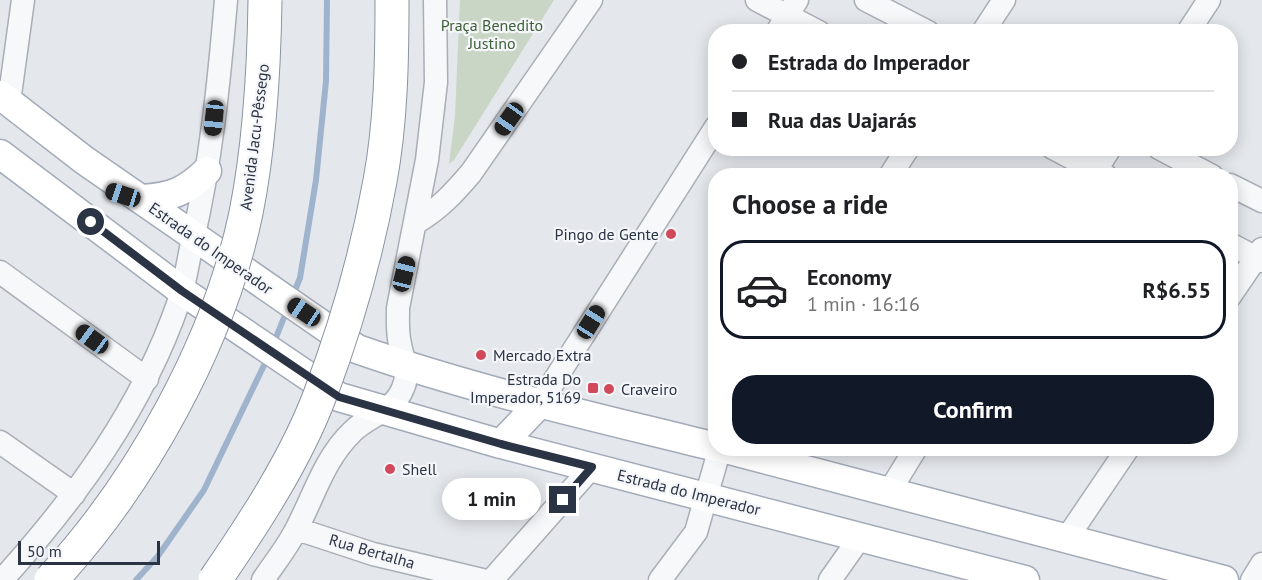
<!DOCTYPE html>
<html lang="en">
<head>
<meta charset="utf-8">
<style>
  body { margin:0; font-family:"PT Sans",sans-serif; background:#f2f2f2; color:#202124; height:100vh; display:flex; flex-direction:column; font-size:22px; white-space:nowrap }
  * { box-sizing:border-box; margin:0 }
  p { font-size:20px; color:#757577 }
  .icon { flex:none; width:33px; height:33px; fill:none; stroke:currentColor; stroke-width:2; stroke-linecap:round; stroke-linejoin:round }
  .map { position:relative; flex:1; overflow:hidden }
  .side { position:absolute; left:708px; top:168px; width:530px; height:288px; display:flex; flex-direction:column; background:#fff; border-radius:24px; box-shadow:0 3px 15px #0003 }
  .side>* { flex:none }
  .hud { position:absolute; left:708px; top:24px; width:530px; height:132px; border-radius:24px; box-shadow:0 3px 15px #0003; display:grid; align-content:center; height:132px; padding:0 24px; background:#fff }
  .scale { position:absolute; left:18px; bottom:15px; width:142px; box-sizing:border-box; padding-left:6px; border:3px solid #2b3445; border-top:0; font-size:16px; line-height:21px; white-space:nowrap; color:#2b3445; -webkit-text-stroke:4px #f4f6f9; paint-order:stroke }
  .end { position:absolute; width:27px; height:27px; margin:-14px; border:8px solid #2b3445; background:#fff; box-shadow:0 0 0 3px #fff }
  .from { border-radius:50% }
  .bubble { position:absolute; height:42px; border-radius:21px; background:#fff; box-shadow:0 3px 15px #0003; font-size:20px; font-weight:700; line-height:42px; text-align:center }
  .car { position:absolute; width:18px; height:36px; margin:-18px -9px; border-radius:8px; box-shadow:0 0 4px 2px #0007; background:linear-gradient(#222 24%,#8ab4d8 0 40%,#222 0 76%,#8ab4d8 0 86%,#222 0) }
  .hud b { display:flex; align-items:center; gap:21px; height:57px; font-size:22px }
  .hud b+b { border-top:2px solid #e0e0e0 }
  .hud i { width:15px; height:15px; background:#202124 }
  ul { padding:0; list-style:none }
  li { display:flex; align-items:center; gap:18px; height:99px; margin:0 12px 9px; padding:0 12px; border:3px solid #e0e0e0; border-radius:24px }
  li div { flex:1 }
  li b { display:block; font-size:22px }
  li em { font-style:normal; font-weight:700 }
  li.selected { border-color:#111827 }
  li>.icon { width:54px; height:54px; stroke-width:1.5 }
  h2 { padding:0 24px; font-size:27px; line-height:72px }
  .primary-button { display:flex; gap:12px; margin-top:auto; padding:12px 24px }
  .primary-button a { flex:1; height:69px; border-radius:24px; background:#111827; color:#fff; font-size:24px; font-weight:700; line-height:69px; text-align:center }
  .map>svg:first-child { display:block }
  .green { fill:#c9d6c5 }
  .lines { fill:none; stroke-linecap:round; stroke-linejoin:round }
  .stream { stroke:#9fb4cc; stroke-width:6 }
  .minor-casing { stroke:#a9aeb7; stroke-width:25 }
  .major-casing { stroke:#a3abb8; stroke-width:31 }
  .minor { stroke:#f7f8fa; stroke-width:22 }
  .major { stroke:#fff; stroke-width:28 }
  .highway-bridge-casing { stroke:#8b94a3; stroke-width:35; stroke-linecap:butt }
  .highway-bridge { stroke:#fff; stroke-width:33 }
  .route { stroke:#2b3445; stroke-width:8 }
  .poi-dot { fill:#d1495b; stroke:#f4f6f9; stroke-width:2 }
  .labels { text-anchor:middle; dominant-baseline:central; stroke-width:4.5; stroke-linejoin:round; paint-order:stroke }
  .park-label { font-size:16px; fill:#3f6138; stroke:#f4f6f9 }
  .street-label { font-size:16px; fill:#2b3445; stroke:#f4f6f9 }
  .poi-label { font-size:16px; fill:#2b3445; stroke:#f4f6f9; text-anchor:start }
</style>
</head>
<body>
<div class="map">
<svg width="1262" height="580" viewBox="0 0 1262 580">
  <rect width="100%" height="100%" fill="#e4e7ec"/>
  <path class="green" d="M460 0H554L454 160 449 164 455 116Z"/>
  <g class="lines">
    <path class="stream" d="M293 295 300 278 316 180 326 81 327 0
      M273 345 287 310
      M136 580 158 556 204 490 268 357"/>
    <g class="minor-casing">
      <path id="minor" d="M757 0 819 32
        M866 0 928 32
        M777 32 797 0
        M983 32 1004 0
        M1188 32 1209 0
        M9 102 23 0
        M1053 148 1106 176
        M1159 148 1212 176
        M890 176 908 148
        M1092 176 1110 148
        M1230 185 1262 201
        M417 222C440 208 453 194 471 173L591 0
        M1230 244 1262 261
        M0 272 147 379
        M1230 296 1262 249
        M540 403 716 127
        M0 442 74 494
        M889 492 916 448
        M297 529 373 554 482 580
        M1067 538 1128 448
        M2 580C77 497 142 408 179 301 185 283 188 262 192 243 211 163 219 82 226 0
        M263 580C275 562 289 545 298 526 315 493 325 458 352 432 368 415 394 412 403 388 410 372 403 361 400 344 397 332 398 320 398 308L427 160 436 82 435 0
        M492 580 592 467
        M660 580 696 532 720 448
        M830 580 861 536
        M1252 580 1262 564"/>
    </g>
    <g class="major-casing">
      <path id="major" d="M0 95 84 160 357 349C474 390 595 417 716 447
        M0 154 182 291 339 397 501 444 1025 580
        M142 199C172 197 185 192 207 171
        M501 444 540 403
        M722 448 1224 580"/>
    </g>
    <use href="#minor" class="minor"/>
    <use href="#major" class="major"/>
    <g class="highway-bridge-casing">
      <path id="highway-bridge" d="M51 580C140 484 219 343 246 213 260 143 264 71 265 0
        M215 580C254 523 296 459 320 395 346 326 367 253 380 181 391 122 392 60 392 0"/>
    </g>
    <use href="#highway-bridge" class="highway-bridge"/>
  </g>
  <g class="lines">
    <path class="route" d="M91 222 182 291 339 397 501 444 592 467 563 500"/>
  </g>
  <g class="poi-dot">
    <circle cx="671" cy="234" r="6"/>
    <circle cx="481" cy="355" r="6"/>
    <rect x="587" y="382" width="12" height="12" rx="3"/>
    <circle cx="609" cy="389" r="6"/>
    <circle cx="390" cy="469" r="6"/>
  </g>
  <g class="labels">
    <g class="park-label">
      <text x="492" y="25">Praça Benedito<tspan x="492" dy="18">Justino</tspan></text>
    </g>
    <g class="street-label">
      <text transform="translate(254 137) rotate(-83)">Avenida Jacu-Pêssego</text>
      <text transform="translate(211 248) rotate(35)">Estrada do Imperador</text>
      <text transform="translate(689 492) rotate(14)">Estrada do Imperador</text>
      <text transform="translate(372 551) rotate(16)">Rua Bertalha</text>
    </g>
    <g class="poi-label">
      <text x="659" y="234" text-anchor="end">Pingo de Gente</text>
      <text x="493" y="355">Mercado Extra</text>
      <text x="581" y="379" text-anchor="end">Estrada Do<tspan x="581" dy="18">Imperador, 5169</tspan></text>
      <text x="621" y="389">Craveiro</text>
      <text x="402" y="469">Shell</text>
    </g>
  </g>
</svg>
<div class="scale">50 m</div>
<i class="end from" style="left:91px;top:222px"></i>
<i class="end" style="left:563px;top:500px"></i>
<div class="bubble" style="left:442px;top:478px;width:99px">1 min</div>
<i class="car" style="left:214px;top:118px;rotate:186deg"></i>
<i class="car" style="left:509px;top:119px;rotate:215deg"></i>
<i class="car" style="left:123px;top:195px;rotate:288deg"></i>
<i class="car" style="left:404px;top:274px;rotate:14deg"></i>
<i class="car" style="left:304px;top:312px;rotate:304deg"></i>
<i class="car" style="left:591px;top:322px;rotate:32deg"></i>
<i class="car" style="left:92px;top:339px;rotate:306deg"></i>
<div class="hud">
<b><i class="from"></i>Estrada do Imperador</b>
<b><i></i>Rua das Uajarás</b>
</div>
<section class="side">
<h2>Choose a ride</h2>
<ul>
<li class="selected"><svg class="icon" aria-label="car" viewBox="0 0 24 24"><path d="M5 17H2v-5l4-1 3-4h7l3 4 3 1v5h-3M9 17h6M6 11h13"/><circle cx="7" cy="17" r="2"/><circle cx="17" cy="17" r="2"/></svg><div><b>Economy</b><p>1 min · 16:16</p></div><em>R$6.55</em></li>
</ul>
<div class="primary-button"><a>Confirm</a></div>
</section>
</div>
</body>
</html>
